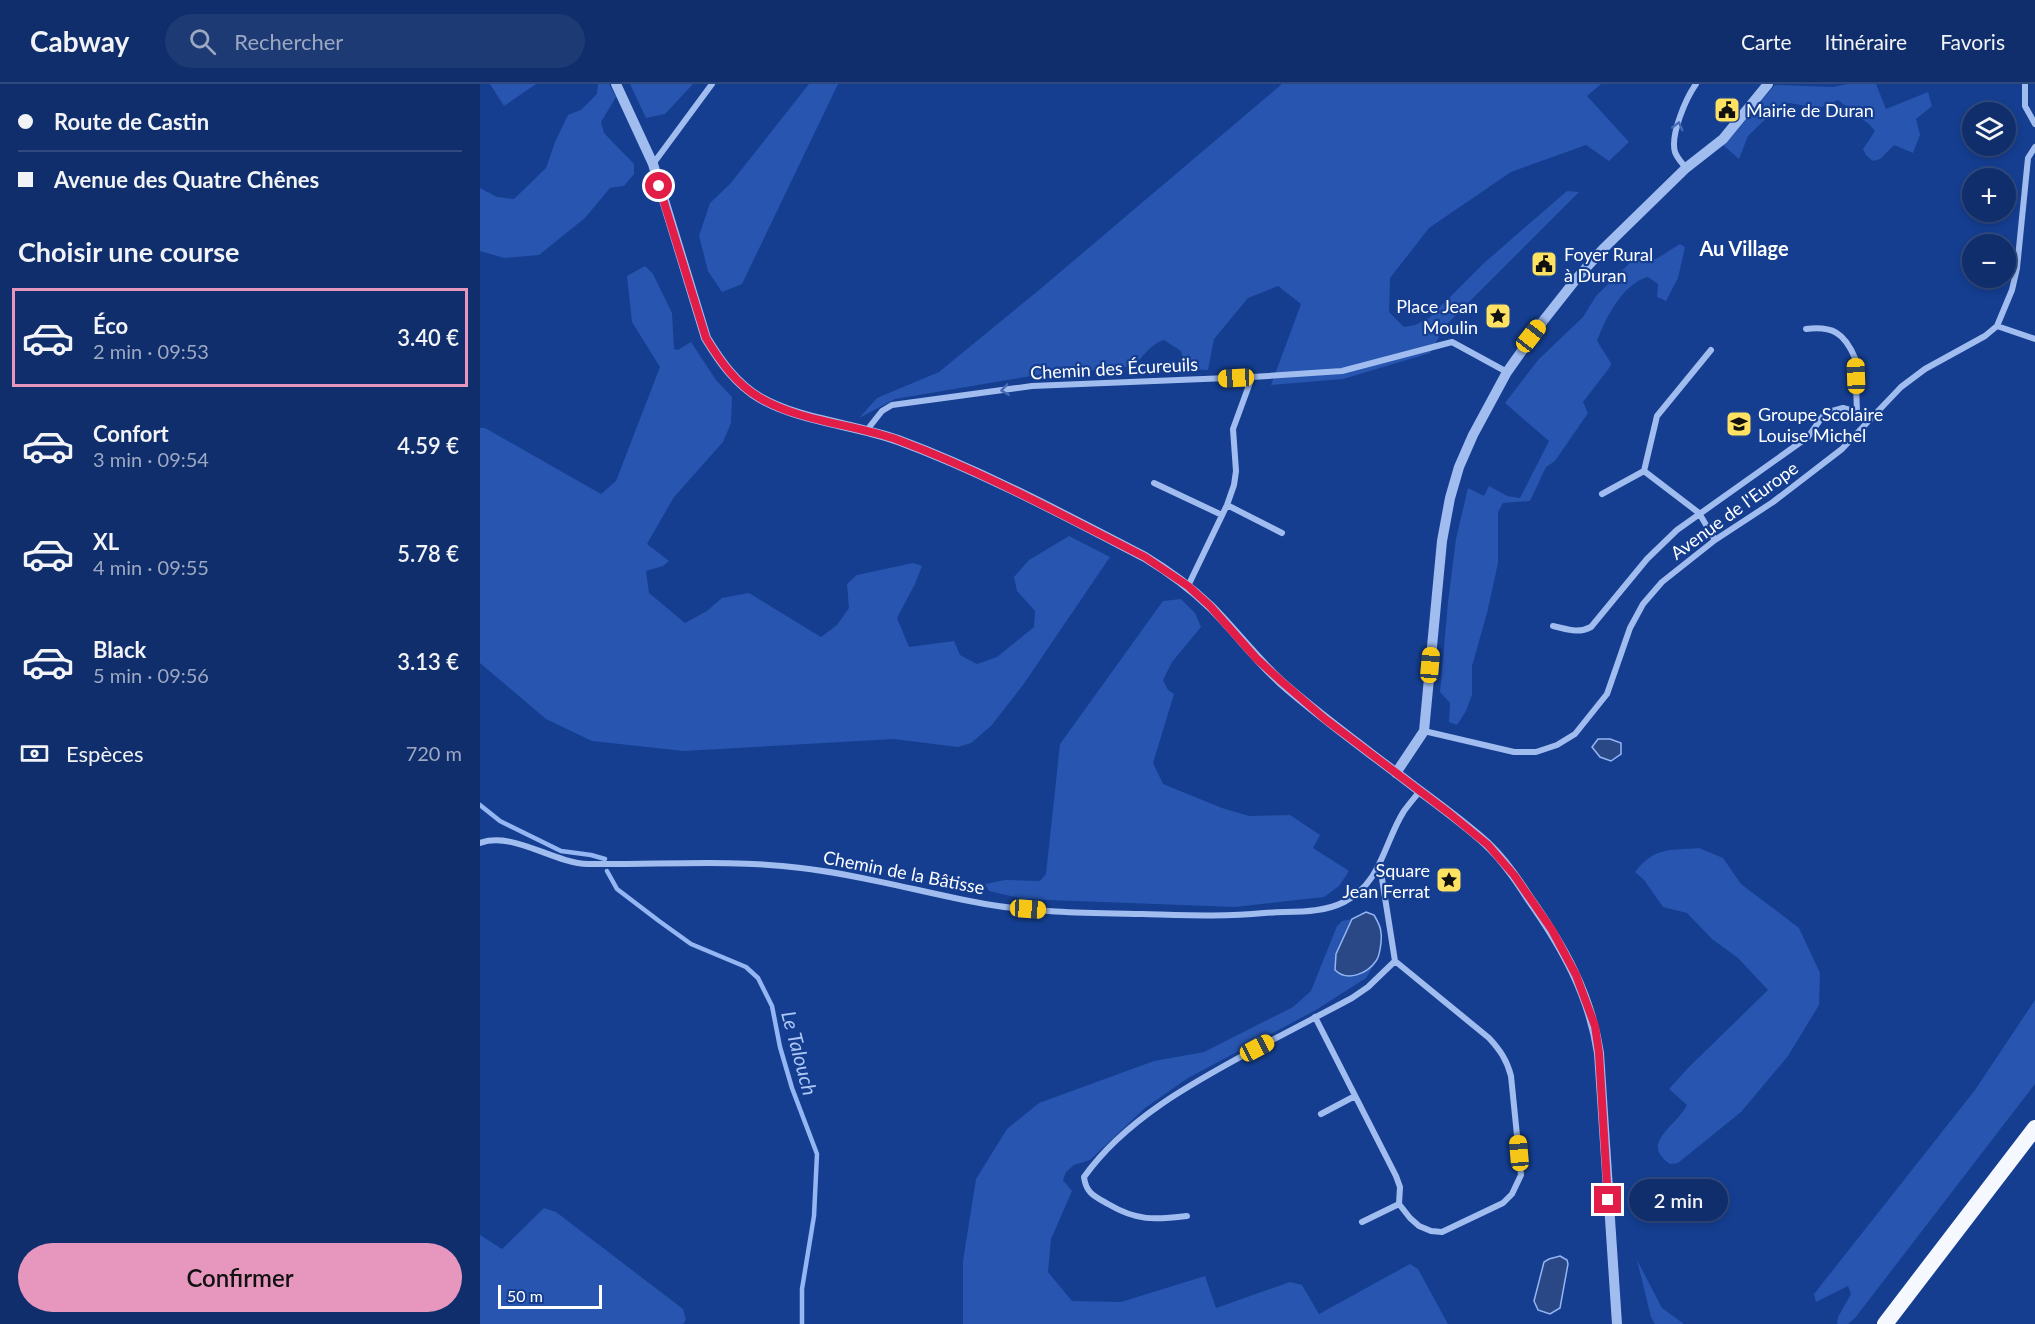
<!DOCTYPE html>
<html lang="fr">
<head>
<meta charset="utf-8">
<style>
  body { margin:0; font-family:Lato,sans-serif; background:#1e3a74; color:#f1f3f6; height:100vh; display:flex; flex-direction:column; font-size:22px; white-space:nowrap }
  * { box-sizing:border-box; margin:0 }
  p { font-size:20px; color:#9ca8c2 }
  .icon { flex:none; width:33px; height:33px; fill:none; stroke:currentColor; stroke-width:2; stroke-linecap:round; stroke-linejoin:round }
  .map { position:relative; flex:1; overflow:hidden }
  .drawer { display:flex; flex-direction:column; background:#102e6c; width:480px }
  .drawer>* { flex:none }
  .top-card { display:grid; align-content:center; height:132px; padding:0 18px; background:#102e6c }
  .fabs { position:absolute; left:1482px; top:18px; display:grid; gap:12px }
  .fabs a { display:grid; place-items:center; width:54px; height:54px; border-radius:50%; background:#102e6c; box-shadow:0 3px 9px #0003,0 0 0 2px #304a7f; font-size:30px }
  .scale { position:absolute; left:18px; bottom:15px; width:104px; box-sizing:border-box; padding-left:6px; border:3px solid #fff; border-top:0; font-size:16px; line-height:21px; white-space:nowrap; color:#fff; -webkit-text-stroke:4px #153e90; paint-order:stroke }
  .end { position:absolute; width:27px; height:27px; margin:-14px; border:8px solid #e11d48; background:#fff; box-shadow:0 0 0 3px #fff }
  .from { border-radius:50% }
  .bubble { position:absolute; height:42px; border-radius:21px; background:#102e6c; box-shadow:0 3px 9px #0003,0 0 0 2px #304a7f; font-size:20px; font-weight:600; line-height:42px; text-align:center }
  .car { position:absolute; width:18px; height:36px; margin:-18px -9px; border-radius:8px; box-shadow:0 0 4px 2px #0007; background:linear-gradient(#f5c518 24%,#345 0 40%,#f5c518 0 76%,#345 0 86%,#f5c518 0) }
  .top-card b { display:flex; align-items:center; gap:21px; height:57px; font-size:22px }
  .top-card b+b { border-top:2px solid #304a7f }
  .top-card i { width:15px; height:15px; background:#f1f3f6 }
  ul { padding:0; list-style:none }
  li { display:flex; align-items:center; gap:18px; height:99px; margin:0 12px 9px; padding:0 6px; border:3px solid transparent; border-radius:0px }
  li div { flex:1 }
  li b { display:block; font-size:22px }
  li em { font-style:normal; font-weight:600 }
  li.current { border-color:#e797bd }
  li>.icon { width:54px; height:54px; stroke-width:1.5 }
  h2 { padding:0 18px; font-size:27px; line-height:72px }
  .pay { display:flex; align-items:center; gap:15px; height:66px; padding:0 18px; font-size:22px }
  .pay p { margin-inline-start:auto }
  .button { display:flex; gap:12px; margin-top:auto; padding:12px 18px }
  .button a { flex:1; height:69px; border-radius:36px; background:#e797bd; color:#111; font-size:24px; font-weight:600; line-height:69px; text-align:center }
  header { display:flex; align-items:center; gap:36px; box-sizing:border-box; height:84px; padding:0 30px; background:#102e6c; border-bottom:2px solid #304a7f }
  header strong { font-size:28px }
  nav { display:flex; gap:33px; margin-inline-start:auto; font-size:21px }
  .search { width:420px; height:54px; background:#1e3a74; display:flex; align-items:center; gap:15px; box-sizing:border-box; padding:0 21px; border-radius:33px; color:#9ca8c2; font-size:22px }
  main { display:flex; flex:1; min-height:0 }
  .map>svg:first-child { display:block }
  .green { fill:#2755af }
  .water { fill:#2a4886; stroke:#94b6f3; stroke-width:1.5 }
  .lines { fill:none; stroke-linecap:round; stroke-linejoin:round }
  .stream { stroke:#94b6f3; stroke-width:4.5 }
  .minor { stroke:#a1bdf0; stroke-width:6 }
  .tertiary { stroke:#a1bdf0; stroke-width:10 }
  .trunk { stroke:#f5f8ff; stroke-width:16 }
  .oneway { stroke:#466ab2 }
  .route { stroke:#e11d48; stroke-width:8 }
  .labels { text-anchor:middle; dominant-baseline:central; stroke-width:4.5; stroke-linejoin:round; paint-order:stroke }
  .poi-label { font-size:18px; fill:#fff; stroke:#153e90; text-anchor:start }
  .street-label { font-size:18px; fill:#fff; stroke:#153e90 }
  .neighbourhood-label { font-size:20px; font-weight:bold; fill:#fff; stroke:#153e90 }
  .water-label { font-size:20px; font-style:italic; fill:#adc7f7; stroke:#153e90 }
</style>
</head>
<body>
<header>
<strong>Cabway</strong>
<div class="search"><svg class="icon" aria-label="search" viewBox="0 0 24 24"><circle cx="10" cy="10" r="6"/><path d="M15 15l6 6"/></svg>Rechercher</div>
<nav><a>Carte</a><a>Itinéraire</a><a>Favoris</a></nav>
</header>
<main>
<section class="drawer">
<div class="top-card">
<b><i class="from"></i>Route de Castin</b>
<b><i></i>Avenue des Quatre Chênes</b>
</div>
<h2>Choisir une course</h2>
<ul>
<li class="current"><svg class="icon" aria-label="car" viewBox="0 0 24 24"><path d="M5 17H2v-5l4-1 3-4h7l3 4 3 1v5h-3M9 17h6M6 11h13"/><circle cx="7" cy="17" r="2"/><circle cx="17" cy="17" r="2"/></svg><div><b>Éco</b><p>2 min · 09:53</p></div><em>3.40 €</em></li>
<li><svg class="icon" aria-label="car" viewBox="0 0 24 24"><path d="M5 17H2v-5l4-1 3-4h7l3 4 3 1v5h-3M9 17h6M6 11h13"/><circle cx="7" cy="17" r="2"/><circle cx="17" cy="17" r="2"/></svg><div><b>Confort</b><p>3 min · 09:54</p></div><em>4.59 €</em></li>
<li><svg class="icon" aria-label="car" viewBox="0 0 24 24"><path d="M5 17H2v-5l4-1 3-4h7l3 4 3 1v5h-3M9 17h6M6 11h13"/><circle cx="7" cy="17" r="2"/><circle cx="17" cy="17" r="2"/></svg><div><b>XL</b><p>4 min · 09:55</p></div><em>5.78 €</em></li>
<li><svg class="icon" aria-label="car" viewBox="0 0 24 24"><path d="M5 17H2v-5l4-1 3-4h7l3 4 3 1v5h-3M9 17h6M6 11h13"/><circle cx="7" cy="17" r="2"/><circle cx="17" cy="17" r="2"/></svg><div><b>Black</b><p>5 min · 09:56</p></div><em>3.13 €</em></li>
</ul>
<div class="pay"><svg class="icon" aria-label="cash" viewBox="0 0 24 24"><path d="M3 7h18v10H3z"/><circle cx="12" cy="12" r="2"/></svg>Espèces<p>720 m</p></div>
<div class="button"><a>Confirmer</a></div>
</section>
<div class="map">
<svg width="1555" height="1240" viewBox="0 0 1555 1240">
  <rect width="100%" height="100%" fill="#153e90"/>
  <path class="green" d="M10 0H56L24 22Z
    M118 0H129L136 13 121 38 124 49 154 80V90L144 102 130 104 105 134 59 171 24 174 0 167V104L17 113 34 115 66 84 75 58 88 31 101 26 117 10Z
    M150 0H213L185 30 166 34Z
    M329 0H358L262 200 242 208 228 187 219 152 230 119 250 100Z
    M802 0H1121L1107 12 1149 58 1129 77 1106 61 1031 88 949 144 910 194 909 228 924 243 935 241 949 234 1004 179 1087 107 1099 108 965 242 950 269 863 295 791 301 821 220 798 202 768 214 734 255 728 286 706 285 701 267 684 256C671 260 663 272 654 282L557 291 415 315 379 334 397 314 459 288 559 206Z
    M1368 0H1396L1406 25 1448 8 1452 22 1436 35 1440 51 1433 69 1414 61 1400 75 1393 77 1386 71 1383 65 1395 47 1390 41 1358 16 1339 24 1309 19 1301 20 1268 52 1259 75 1243 61 1295 1 1352 3Z
    M1200 160 1205 163 1198 194 1186 217 1177 213 1178 200 1168 193C1143 199 1125 235 1117 257L1131 279 1130 283 1103 318 1108 329 1075 377 1066 383 1050 417 1023 419 1018 428V479L1007 529 992 582V611L986 627 977 641 969 638 970 619 960 608 968 518 976 455 988 404 1004 412 1009 402 1027 412 1040 414 1069 357 1025 319 1058 276 1103 233 1116 212 1155 174 1176 175Z
    M165 182 173 190 192 229 194 265 198 266 211 258 236 296 252 313 251 339 243 358 194 413 167 460 189 477 183 482 166 487 169 509 205 539 227 527 242 514 269 509 341 553 357 541 369 524 367 500 377 491 433 479 442 482 435 500 417 534 429 563 474 557 480 571 497 580 517 573 554 543 555 527 537 507 534 493 549 476 589 452 630 473 543 601 511 642 491 659 478 663 414 655 204 667 112 657 66 635 0 579V344H5L121 410 136 397 180 283 152 238 147 192Z
    M701 515 715 529 721 543 692 578 683 596 688 606 694 610 673 679 683 700 742 724 769 732 810 731 840 751 833 764 869 787 859 802 844 813 755 823 543 815 509 807 505 800 525 796 560 797 566 790 580 660 683 517Z
    M1219 764 1243 774 1261 800 1319 844 1340 889 1339 921 1308 972 1261 1028 1198 1079 1190 1080C1159 1059 1196 1043 1207 1021L1189 1005 1209 983 1288 906 1258 874 1232 855 1207 829 1183 823 1164 796 1155 788C1175 762 1190 767 1219 764Z
    M872 835 856 870 884 888 897 876 886 894 836 926 708 994 665 1024 610 1076 594 1081 586 1088 583 1096 592 1107 571 1155 568 1188 592 1217 641 1218 725 1192 736 1224 810 1198 822 1201 839 1230 930 1180 938 1185 968 1240H483V1177L496 1095 527 1045 559 1019 674 977 724 968 813 923 831 907 857 842 862 837Z
    M1555 916V1000L1375 1234 1368 1240H1357L1358 1233 1371 1210 1368 1202 1336 1218 1334 1210 1495 1006Z
    M64 1124 76 1128 203 1225 206 1236 203 1240H0V1151L22 1165Z
    M1157 1176 1182 1224 1204 1240H1175L1171 1233Z"/>
  <path class="water" d="M1118 655H1130L1141 659V670L1131 677 1120 673 1112 663Z
    M886 828 894 831C897 836 901 843 901 849 902 855 900 872 896 877 887 890 867 898 855 886L856 870 872 835Z
    M1080 1172 1087 1176 1088 1180 1080 1224 1070 1230 1058 1226 1054 1217 1064 1178 1069 1175Z"/>
  <g class="lines">
    <path class="stream" d="M0 721 20 737 81 767 111 771 125 775
      M127 787 137 805 179 837 211 860 266 883 278 894 292 922 300 963 312 1004 337 1070 334 1132 322 1205V1240"/>
    <path class="minor" d="M1545 0V22L1555 40
      M173 80 232 0
      M1206 84C1202 79 1197 74 1195 68 1190 51 1206 14 1216 0
      M1517 242 1555 255
      M1326 245C1352 242 1364 248 1375 274L1377 328
      M387 346 402 327 412 321 552 302 772 293 862 287 972 258 1027 288
      M1164 387 1177 332 1231 266
      M1164 387 1219 429 1235 456
      M674 399 742 431
      M1122 410 1164 387
      M747 421 802 449
      M708 502 747 421 754 401 756 387 753 345 772 293
      M1073 542C1087 545 1098 550 1111 543L1167 475 1197 446 1328 353 1345 329 1363 324 1377 328 1390 336
      M944 647 1034 668H1056L1077 661 1095 650 1127 610 1150 544 1163 520 1182 498 1235 456 1293 418 1362 365 1421 303 1445 285 1505 252 1517 242 1532 206 1537 184 1548 74 1555 63
      M0 759C33 747 73 779 108 780 179 781 250 775 321 784 383 791 444 809 505 820 557 829 610 829 662 830 703 831 744 833 784 829 810 827 841 830 864 818 902 799 904 758 924 727 929 720 935 713 940 707
      M900 782 915 877
      M835 933 916 1092 920 1103 919 1120 930 1134 939 1142 951 1147 962 1148 1023 1119 1032 1110 1041 1091 1031 992C1027 976 1020 966 1009 954L915 877
      M841 1030 875 1012
      M707 1132C674 1136 657 1137 628 1120 614 1112 606 1109 604 1093 645 1035 714 998 775 965 808 948 840 931 872 914L888 903 915 877
      M882 1138 919 1120"/>
    <path class="tertiary" d="M136 0 173 80 226 254C240 277 256 300 280 314 320 337 374 340 418 356 504 388 584 431 665 473 688 487 710 503 730 522 754 546 775 574 801 598 844 636 891 669 936 704 960 722 985 740 1007 760 1024 776 1037 795 1049 814 1083 862 1110 910 1119 969L1137 1240
      M916 689 944 647 962 457 970 414 979 383 993 351 1027 288 1063 237 1097 194 1123 165 1206 84 1243 55 1288 0"/>
    <path class="trunk" d="M1405 1240 1555 1044"/>
  </g>
  <defs><path id="oneway-chevron" d="M-2-3.5L2.5 0L-2 3.5" fill="none" stroke-width="1.6" stroke-linecap="round" stroke-linejoin="round" transform="scale(1.5)"/></defs>
  <g class="oneway">
    <use href="#oneway-chevron" transform="translate(1198 42) rotate(-76)"/>
    <use href="#oneway-chevron" transform="translate(525 306) rotate(172)"/>
  </g>
  <g class="lines">
    <path class="route" d="M179 102 226 254C240 277 256 300 280 314 321 338 374 340 418 356 504 388 584 432 665 473L708 502 730 522 776 574 801 597 845 635 969 729 1008 761 1034 791 1072 846 1096 891 1115 942 1119 969 1128 1116"/>
  </g>
  <defs>
    <g id="civic-square" transform="scale(1.35)"><rect x="-9" y="-9" width="18" height="18" rx="4" fill="#ffe261" stroke="#153e90"/><path d="M-.6-6.5H3V-4.5H.6V-3L4-1V1h2V6H-6V1h2V-1L-.6-3ZM-1.2 2.5V6h2.4V2.5Z" fill="#111"/></g>
    <g id="sight-square" transform="scale(1.35)"><rect x="-9" y="-9" width="18" height="18" rx="4" fill="#ffe261" stroke="#153e90"/><path d="M0-6L1.8-2.2L6-1.7L2.9 1.2L3.7 5.4L0 3.3L-3.7 5.4L-2.9 1.2L-6-1.7L-1.8-2.2Z" fill="#111"/></g>
    <g id="school-square" transform="scale(1.35)"><rect x="-9" y="-9" width="18" height="18" rx="4" fill="#ffe261" stroke="#153e90"/><path d="M0-5L7-2L0 1L-7-2ZM-4 1L0 2.5L4 1V4Q0 6-4 4Z" fill="#111"/></g>
  </defs>
  <g fill-rule="evenodd">
    <use href="#civic-square" x="1247" y="26"/>
    <use href="#civic-square" x="1064" y="180"/>
    <use href="#sight-square" x="1018" y="232"/>
    <use href="#school-square" x="1259" y="340"/>
    <use href="#sight-square" x="969" y="796"/>
  </g>
  <g class="labels">
    <g class="poi-label">
      <text x="1266" y="26">Mairie de Duran</text>
      <text x="1084" y="170">Foyer Rural<tspan x="1084" dy="21">à Duran</tspan></text>
      <text x="998" y="222" text-anchor="end">Place Jean<tspan x="998" dy="21">Moulin</tspan></text>
      <text x="1278" y="330">Groupe Scolaire<tspan x="1278" dy="21">Louise Michel</tspan></text>
      <text x="950" y="786" text-anchor="end">Square<tspan x="950" dy="21">Jean Ferrat</tspan></text>
    </g>
    <g class="street-label">
      <text transform="translate(634 284) rotate(-3)">Chemin des Écureuils</text>
      <text transform="translate(1254 426) rotate(-36)">Avenue de l'Europe</text>
      <text transform="translate(424 788) rotate(11)">Chemin de la Bâtisse</text>
    </g>
    <g class="neighbourhood-label">
      <text x="1264" y="164">Au Village</text>
    </g>
    <g class="water-label">
      <text transform="translate(320 969) rotate(75)">Le Talouch</text>
    </g>
  </g>
</svg>
<div class="fabs">
<a><svg class="icon" aria-label="layers" viewBox="0 0 24 24"><path d="M12 4l9 5-9 5-9-5zM3 14l9 5 9-5"/></svg></a>
<a>+</a>
<a>−</a>
</div>
<div class="scale">50 m</div>
<i class="end from" style="left:179px;top:102px"></i>
<i class="end" style="left:1128px;top:1116px"></i>
<div class="bubble" style="left:1149px;top:1095px;width:99px">2 min</div>
<i class="car" style="left:1051px;top:252px;rotate:38deg"></i>
<i class="car" style="left:1376px;top:292px;rotate:358deg"></i>
<i class="car" style="left:756px;top:294px;rotate:267deg"></i>
<i class="car" style="left:950px;top:581px;rotate:5deg"></i>
<i class="car" style="left:548px;top:825px;rotate:94deg"></i>
<i class="car" style="left:777px;top:964px;rotate:62deg"></i>
<i class="car" style="left:1039px;top:1069px;rotate:355deg"></i>
</div>
</main>
</body>
</html>
